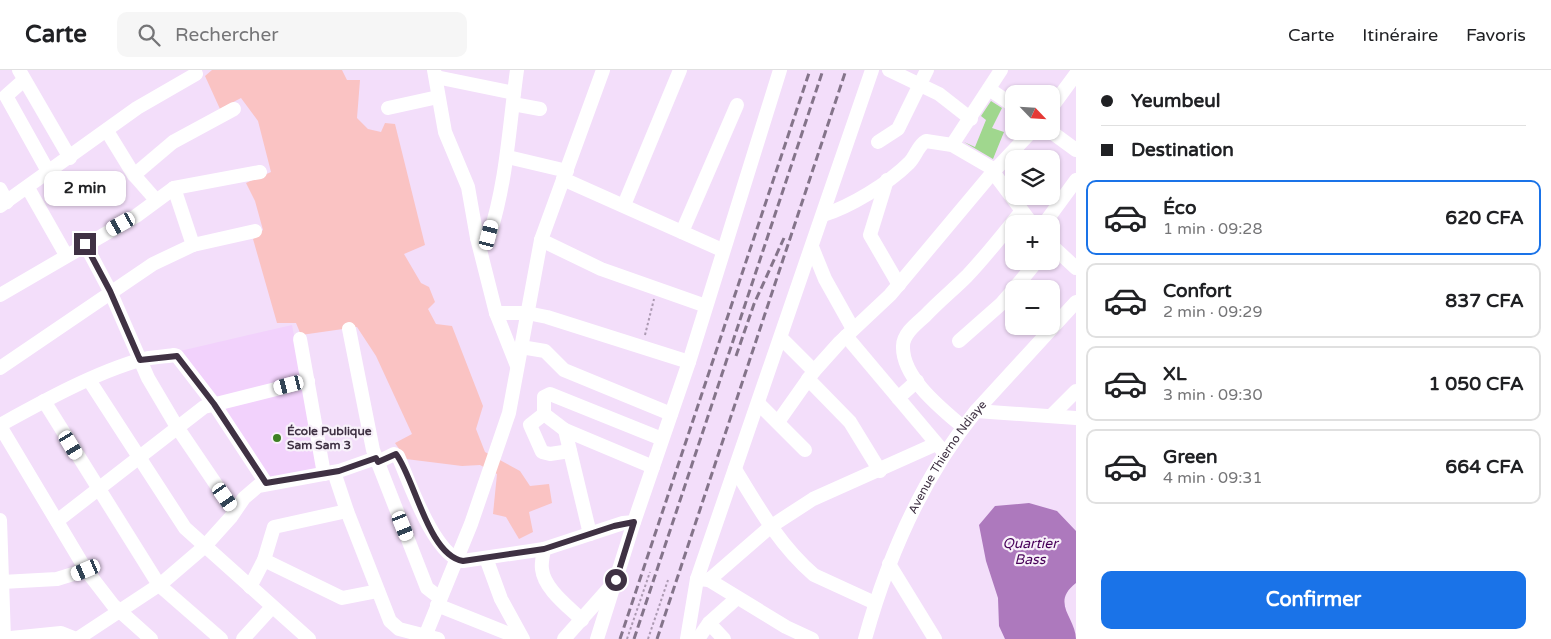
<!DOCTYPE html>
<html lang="fr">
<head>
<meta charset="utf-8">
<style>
  body { margin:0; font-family:"Varela Round",sans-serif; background:#f6f6f6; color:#202124; height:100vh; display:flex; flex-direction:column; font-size:19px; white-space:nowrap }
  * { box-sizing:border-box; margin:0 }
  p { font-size:16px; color:#757577 }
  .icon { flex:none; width:28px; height:28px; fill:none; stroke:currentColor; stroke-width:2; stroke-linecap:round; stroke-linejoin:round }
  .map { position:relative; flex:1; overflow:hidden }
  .side { display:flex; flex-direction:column; background:#fff; width:475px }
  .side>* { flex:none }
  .hud { display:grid; align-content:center; height:110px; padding:0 25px; background:#fff }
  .needle { width:32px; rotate:115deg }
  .buttons { position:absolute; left:1005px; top:15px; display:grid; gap:10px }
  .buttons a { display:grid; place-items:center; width:55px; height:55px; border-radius:10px; background:#fff; box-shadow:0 1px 4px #0004; font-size:25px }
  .end { position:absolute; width:22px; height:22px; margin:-11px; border:6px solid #3f3143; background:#fff; box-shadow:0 0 0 2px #fff }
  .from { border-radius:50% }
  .bubble { position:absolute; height:35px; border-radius:10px; background:#fff; box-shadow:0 1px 4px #0004; font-size:16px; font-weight:700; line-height:35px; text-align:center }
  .car { position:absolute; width:15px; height:30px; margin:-15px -8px; border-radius:6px; box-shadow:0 0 4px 1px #0007; background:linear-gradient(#fff 24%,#345 0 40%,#fff 0 76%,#345 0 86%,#fff 0) }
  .hud b { display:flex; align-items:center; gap:18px; height:48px; font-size:19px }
  .hud b+b { border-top:1px solid #e0e0e0 }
  .hud i { width:12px; height:12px; background:#202124 }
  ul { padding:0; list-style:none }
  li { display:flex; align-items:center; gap:15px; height:75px; margin:0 10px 8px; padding:0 15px; border:2px solid #e0e0e0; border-radius:10px }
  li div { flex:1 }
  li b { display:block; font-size:19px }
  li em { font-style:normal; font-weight:700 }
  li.on { border-color:#1a73e8 }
  li>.icon { width:45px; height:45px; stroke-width:1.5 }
  .action { display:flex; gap:10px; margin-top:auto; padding:10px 25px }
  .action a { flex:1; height:58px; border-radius:10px; background:#1a73e8; color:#fff; font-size:20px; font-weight:700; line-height:58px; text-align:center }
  header { display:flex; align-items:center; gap:30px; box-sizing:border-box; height:70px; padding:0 25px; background:#fff; border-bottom:1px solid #e0e0e0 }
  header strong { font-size:24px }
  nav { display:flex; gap:28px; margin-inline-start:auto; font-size:18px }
  .search { width:350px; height:45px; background:#f6f6f6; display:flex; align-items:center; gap:12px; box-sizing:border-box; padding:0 18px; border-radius:10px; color:#757577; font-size:19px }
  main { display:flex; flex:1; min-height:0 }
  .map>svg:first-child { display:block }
  .built { fill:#f2d2fc }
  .green { fill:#fac3c3 }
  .water { fill:#ad79bd }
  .building { fill:#a0d78e }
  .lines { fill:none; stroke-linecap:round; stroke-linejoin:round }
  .path { stroke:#ab99b1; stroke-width:2; stroke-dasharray:2.5 2.5; stroke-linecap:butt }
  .minor { stroke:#fff; stroke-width:14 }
  .rail { stroke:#84748a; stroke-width:3; stroke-dasharray:8 4; stroke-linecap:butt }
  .route { stroke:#3f3143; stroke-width:6 }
  .poi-dot { fill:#3e8023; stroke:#f8f1fa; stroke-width:2 }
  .labels { text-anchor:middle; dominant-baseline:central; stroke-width:4.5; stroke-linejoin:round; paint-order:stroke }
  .poi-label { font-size:12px; font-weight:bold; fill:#3f3143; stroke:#f8f1fa; text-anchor:start }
  .street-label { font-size:12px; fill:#3f3143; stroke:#f8f1fa }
  .water-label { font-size:14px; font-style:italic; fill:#480059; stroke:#f8f1fa }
</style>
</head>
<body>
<header>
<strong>Carte</strong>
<div class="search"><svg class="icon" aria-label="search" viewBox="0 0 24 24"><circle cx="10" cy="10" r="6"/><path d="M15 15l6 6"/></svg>Rechercher</div>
<nav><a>Carte</a><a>Itinéraire</a><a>Favoris</a></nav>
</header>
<main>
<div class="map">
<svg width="1076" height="569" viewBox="0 0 1076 569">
  <rect width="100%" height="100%" fill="#f3defa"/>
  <path class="built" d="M292 255 302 308 217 329 180 281Z
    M304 316 317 398 269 409 223 337Z"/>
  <path class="green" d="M212 0H342L347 10H360L357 48 368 59 381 62 385 53 395 54 425 175 404 184 421 213 429 217 435 232 428 239 436 254 452 256 483 336 476 359 485 382 520 401 530 416 549 414 552 433 529 442 533 462 519 469 506 447 493 444 497 404 480 395 462 396 406 389 395 373 412 364 376 286 357 257 301 265 296 253H277L253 169 263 160 255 131 246 113 271 102 258 51 241 28 220 39 205 6Z"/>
  <path class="water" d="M1029 433 1057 441 1076 461V513C1050 533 1076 548 1076 569H1005L999 556 998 528 986 491 979 455 995 436Z"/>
  <path class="building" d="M991 31 1002 38 992 58 1004 62 993 89 964 72 975 77 986 50 981 46Z"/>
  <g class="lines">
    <path class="path" d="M645 265 654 229
      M627 569 650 502
      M648 569 668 510"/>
    <g class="minor">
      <path d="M19 0 70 88"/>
      <path d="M434 0 445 62 468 117 477 168 496 243 517 296"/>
      <path d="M889 0 939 24 971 49"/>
      <path d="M436 7 514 23"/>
      <path d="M24 10 6 26 49 103"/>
      <path d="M989 19 1014 36"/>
      <path d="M513 34 540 39"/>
      <path d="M388 38 438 27"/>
      <path d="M1051 38 1076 4"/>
      <path d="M107 61 134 105 156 130"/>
      <path d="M1050 61 1076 80"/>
      <path d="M878 72 898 59 927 0"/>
      <path d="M952 75 1001 0"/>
      <path d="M508 87 567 101"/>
      <path d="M993 102 1032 154"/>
      <path d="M134 105 173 72 234 39"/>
      <path d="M563 109 722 180"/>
      <path d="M887 110 870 165 899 215"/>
      <path d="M28 118 66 185"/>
      <path d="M174 118 193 175"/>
      <path d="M0 119 7 132"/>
      <path d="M624 135 680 0"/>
      <path d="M0 136 137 38 196 4"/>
      <path d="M823 145C850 137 889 113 909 93 916 86 918 75 926 71L952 75 995 100"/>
      <path d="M1044 154 1076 110"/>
      <path d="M682 162 737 35"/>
      <path d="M477 168 489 167C507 111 509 57 517 0"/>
      <path d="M541 170 601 199 706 236"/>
      <path d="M85 174 110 221 148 308 177 357 234 441"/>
      <path d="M1051 175 1076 198"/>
      <path d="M812 177 825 209 853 259"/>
      <path d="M1014 219 1037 191"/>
      <path d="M0 225 136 146 174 118 260 102"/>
      <path d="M496 243H527L547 247 689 292"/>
      <path d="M349 259 373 380 427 518 440 528"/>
      <path d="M846 266 942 380"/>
      <path d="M781 268 814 301"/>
      <path d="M300 269 324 404"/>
      <path d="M959 271 1001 234 1014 219"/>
      <path d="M521 277 545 281 564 300 671 344"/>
      <path d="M0 298 153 194 193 175 255 161"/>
      <path d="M808 309 850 352 880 401"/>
      <path d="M89 310 185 458 309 569"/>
      <path d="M898 328 917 311"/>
      <path d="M44 331 159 515 221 569"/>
      <path d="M759 334 805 380"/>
      <path d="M976 341 1076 348"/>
      <path d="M544 344 530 355 542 382 550 384 570 381"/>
      <path d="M1051 346 1076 321"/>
      <path d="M778 352 814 301 840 272 890 225 993 102 1032 61"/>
      <path d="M0 355C42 332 94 303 140 290 150 287 163 287 174 285L177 286 214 334 266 413"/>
      <path d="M0 356 86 500 113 535 151 569"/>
      <path d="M963 357C942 339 902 308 903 276 903 264 916 254 925 246 938 232 953 220 967 206 986 186 1003 164 1021 142"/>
      <path d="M565 360 590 464"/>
      <path d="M378 392 394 384 398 386C409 411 434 486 463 491L544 479 623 453 634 452"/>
      <path d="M653 397 565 360 544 344V327L550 324 662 369"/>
      <path d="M735 399C758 437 780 476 814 505L875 533"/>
      <path d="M334 402 347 441 390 551 399 559 438 569"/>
      <path d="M0 450 4 569"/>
      <path d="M57 451 204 337 308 311"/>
      <path d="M544 479C543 485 541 493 542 499 544 519 569 537 582 550"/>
      <path d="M486 488 501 529 523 569"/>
      <path d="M264 490 342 528 378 521"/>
      <path d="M889 494 935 569"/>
      <path d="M697 509 709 510 770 457 813 429 936 374"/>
      <path d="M709 510 786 557 812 569"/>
      <path d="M2 512 57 509 86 500"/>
      <path d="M250 517 264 490 274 457 347 441"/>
      <path d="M437 535 522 569"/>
      <path d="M709 553 724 569"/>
      <path d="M0 569 61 563 76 569"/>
      <path d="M77 569 162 513 204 477 231 447 244 428 258 416 339 401 376 388"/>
      <path d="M243 569 272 537"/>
      <path d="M424 569 471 454 509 343 541 170 603 0"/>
      <path d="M564 569 611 516"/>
      <path d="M597 569 634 452 689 292 780 0"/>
      <path d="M687 569 697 509 872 0"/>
      <path d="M698 569 709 553 737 528"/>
      <path id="s1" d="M865 569C888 486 922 408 976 341L1076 232"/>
    </g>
    <path class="rail" d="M736 286 754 234 784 168
      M620 569 810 0
      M634 569 823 0
      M657 569 846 0"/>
  </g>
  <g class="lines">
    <path class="route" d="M85 174 110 221 140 290 177 286 214 334 266 413 339 401 376 388 378 392 396 384C415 409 428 485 463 491L544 479 614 456 634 452 616 510"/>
  </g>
  <circle class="poi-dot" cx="277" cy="368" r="5"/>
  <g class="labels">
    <g class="poi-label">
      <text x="287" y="361">École Publique<tspan x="287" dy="14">Sam Sam 3</tspan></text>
    </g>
    <g class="street-label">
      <text stroke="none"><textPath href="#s1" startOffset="201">Avenue Thierno Ndiaye</textPath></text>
    </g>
    <g class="water-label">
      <text x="1030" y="473">Quartier<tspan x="1030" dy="16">Bass</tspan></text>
    </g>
  </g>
</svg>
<div class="buttons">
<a><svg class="needle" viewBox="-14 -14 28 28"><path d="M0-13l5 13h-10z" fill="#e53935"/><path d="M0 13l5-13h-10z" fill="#757577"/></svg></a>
<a><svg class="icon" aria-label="layers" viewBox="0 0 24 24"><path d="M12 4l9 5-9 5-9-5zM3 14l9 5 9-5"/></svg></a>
<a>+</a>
<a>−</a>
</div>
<i class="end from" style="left:616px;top:510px"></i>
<i class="end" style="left:85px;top:174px"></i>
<div class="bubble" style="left:44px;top:101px;width:82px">2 min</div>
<i class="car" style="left:121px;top:154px;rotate:241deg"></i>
<i class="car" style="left:489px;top:165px;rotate:14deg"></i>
<i class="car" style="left:289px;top:315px;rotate:256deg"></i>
<i class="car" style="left:71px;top:375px;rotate:149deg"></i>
<i class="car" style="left:225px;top:427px;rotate:145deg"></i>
<i class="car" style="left:403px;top:456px;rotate:158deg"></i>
<i class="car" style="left:86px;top:500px;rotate:247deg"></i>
</div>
<section class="side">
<div class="hud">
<b><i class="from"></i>Yeumbeul</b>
<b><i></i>Destination</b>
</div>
<ul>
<li class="on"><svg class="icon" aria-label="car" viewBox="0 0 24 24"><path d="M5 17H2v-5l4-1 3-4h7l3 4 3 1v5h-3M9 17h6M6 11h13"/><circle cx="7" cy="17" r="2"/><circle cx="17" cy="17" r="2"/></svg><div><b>Éco</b><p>1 min · 09:28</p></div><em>620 CFA</em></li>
<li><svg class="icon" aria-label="car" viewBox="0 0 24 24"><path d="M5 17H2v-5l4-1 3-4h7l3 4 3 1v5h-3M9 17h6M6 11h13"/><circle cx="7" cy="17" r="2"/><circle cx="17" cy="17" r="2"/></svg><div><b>Confort</b><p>2 min · 09:29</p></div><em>837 CFA</em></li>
<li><svg class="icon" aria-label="car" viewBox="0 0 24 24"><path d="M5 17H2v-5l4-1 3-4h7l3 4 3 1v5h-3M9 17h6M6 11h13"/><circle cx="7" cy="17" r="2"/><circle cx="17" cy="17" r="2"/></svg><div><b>XL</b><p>3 min · 09:30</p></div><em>1 050 CFA</em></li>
<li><svg class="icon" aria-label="car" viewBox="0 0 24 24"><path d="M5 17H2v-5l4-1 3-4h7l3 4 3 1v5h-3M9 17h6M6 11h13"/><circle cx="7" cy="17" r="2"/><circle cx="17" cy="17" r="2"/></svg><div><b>Green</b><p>4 min · 09:31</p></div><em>664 CFA</em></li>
</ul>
<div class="action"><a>Confirmer</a></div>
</section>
</main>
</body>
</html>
